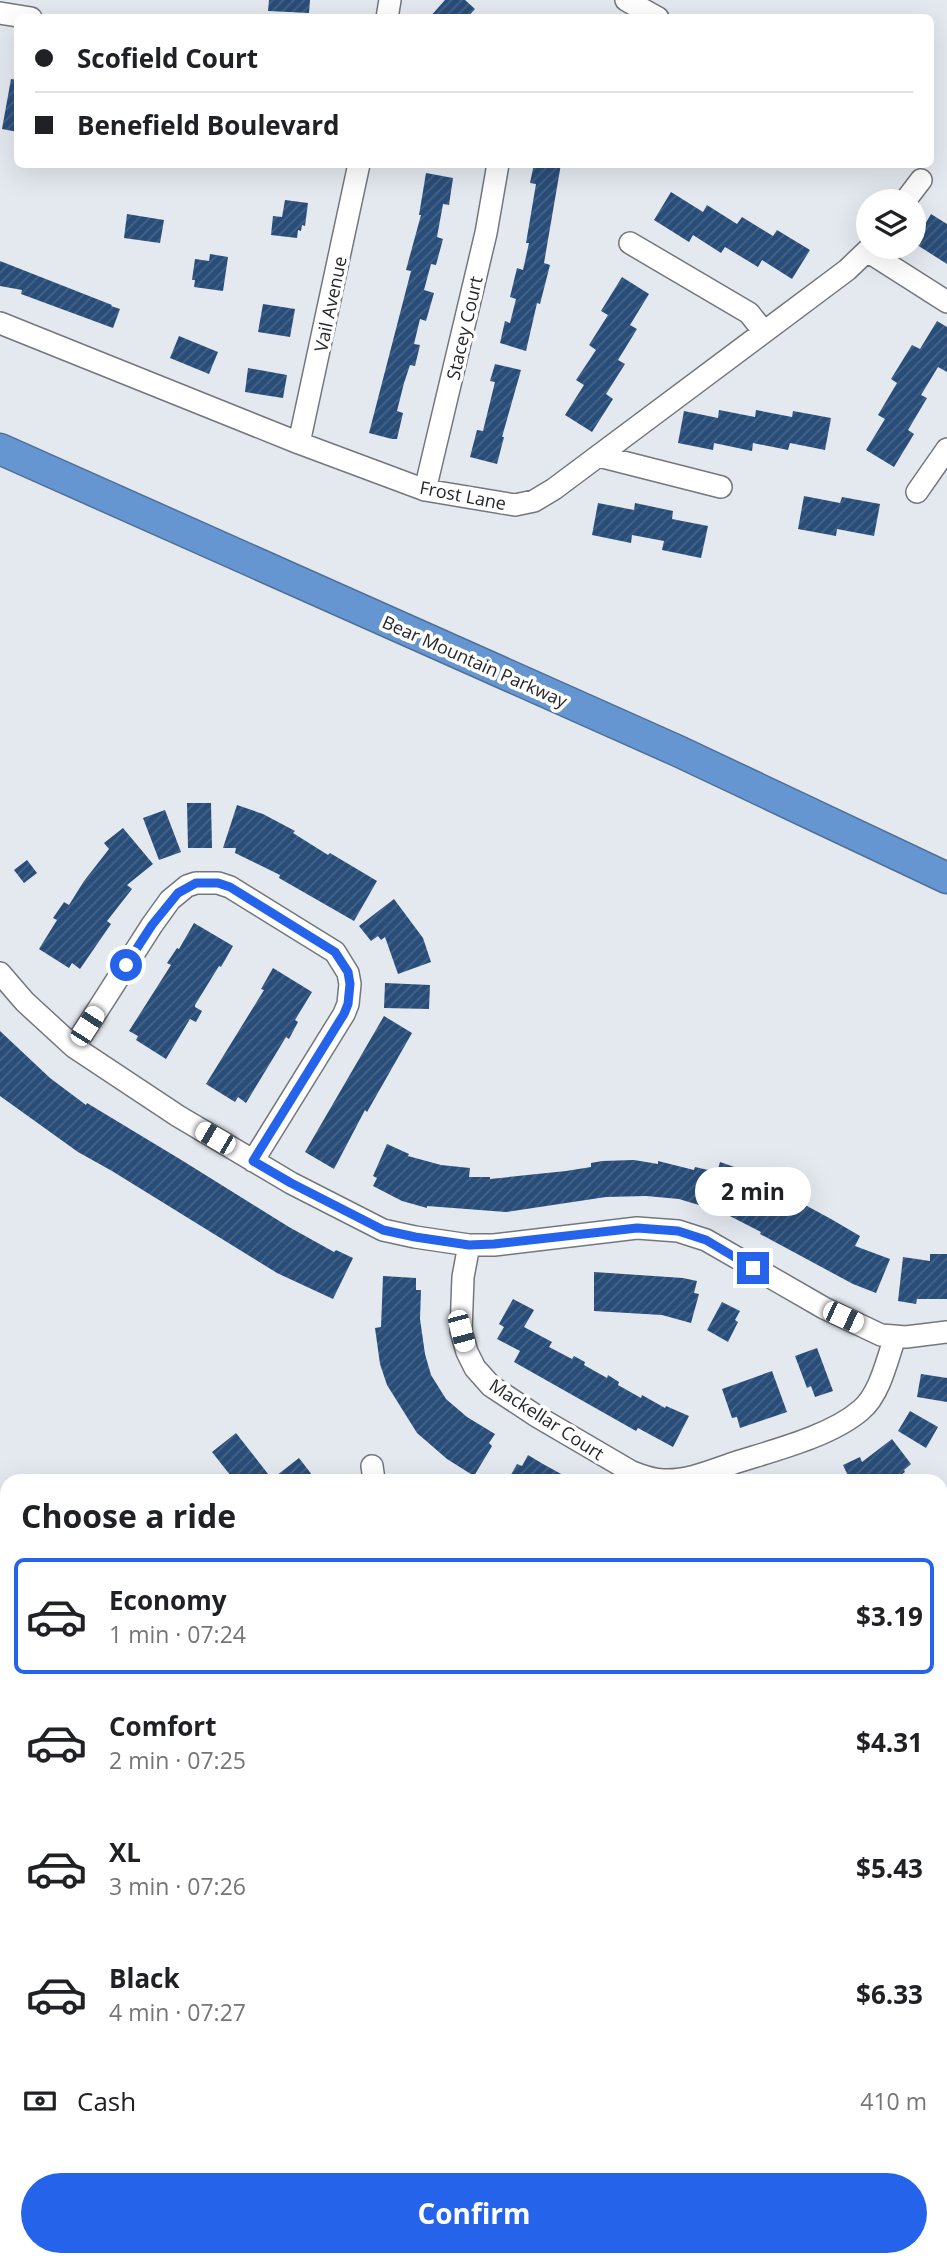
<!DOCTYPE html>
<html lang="en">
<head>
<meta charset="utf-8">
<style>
  body { margin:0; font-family:"Open Sans",sans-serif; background:#f2f2f2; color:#202124; height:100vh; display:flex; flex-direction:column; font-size:26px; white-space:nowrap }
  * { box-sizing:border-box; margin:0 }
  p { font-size:23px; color:#757577 }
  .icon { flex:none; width:38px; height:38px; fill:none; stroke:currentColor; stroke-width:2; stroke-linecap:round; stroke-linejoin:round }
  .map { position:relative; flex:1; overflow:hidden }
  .sheet { position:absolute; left:0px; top:1474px; width:948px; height:793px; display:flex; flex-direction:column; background:#fff; border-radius:21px 21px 0 0; box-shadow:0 7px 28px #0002 }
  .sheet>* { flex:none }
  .banner { position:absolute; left:14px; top:14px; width:920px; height:154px; border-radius:10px; box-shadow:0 7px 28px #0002; display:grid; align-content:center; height:154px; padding:0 21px; background:#fff }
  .tools { position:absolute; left:856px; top:189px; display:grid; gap:14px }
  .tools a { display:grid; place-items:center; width:70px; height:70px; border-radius:50%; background:#fff; box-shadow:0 7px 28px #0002; font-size:35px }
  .end { position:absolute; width:32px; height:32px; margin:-16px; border:9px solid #2563eb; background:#fff; box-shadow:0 0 0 4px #fff }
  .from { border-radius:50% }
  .bubble { position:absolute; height:49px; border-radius:24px; background:#fff; box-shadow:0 7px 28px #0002; font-size:23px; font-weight:700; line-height:49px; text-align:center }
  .car { position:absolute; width:21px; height:42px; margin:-21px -10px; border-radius:9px; box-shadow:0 0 5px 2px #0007; background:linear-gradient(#fff 24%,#345 0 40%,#fff 0 76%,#345 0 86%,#fff 0) }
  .banner b { display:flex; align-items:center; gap:24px; height:66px; font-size:26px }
  .banner b+b { border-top:2px solid #e0e0e0 }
  .banner i { width:18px; height:18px; background:#202124 }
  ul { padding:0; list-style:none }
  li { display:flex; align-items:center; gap:21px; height:116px; margin:0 14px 10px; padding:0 7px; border:4px solid transparent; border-radius:10px }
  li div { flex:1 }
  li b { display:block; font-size:26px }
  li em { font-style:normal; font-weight:700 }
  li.active { border-color:#2563eb }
  li>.icon { width:63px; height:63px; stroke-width:1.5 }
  h2 { padding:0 21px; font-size:32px; line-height:84px }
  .pay { display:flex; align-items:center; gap:18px; height:77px; padding:0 21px; font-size:26px }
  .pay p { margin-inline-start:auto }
  .primary-button { display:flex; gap:14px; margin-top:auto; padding:14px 21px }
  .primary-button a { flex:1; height:80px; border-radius:42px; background:#2563eb; color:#fff; font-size:28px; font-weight:700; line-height:80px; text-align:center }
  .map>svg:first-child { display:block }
  .building { fill:url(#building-hatch) }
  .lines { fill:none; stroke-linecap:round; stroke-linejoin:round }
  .minor-casing { stroke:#73777d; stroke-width:24 }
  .major-casing { stroke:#4f6f97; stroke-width:30 }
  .highway-casing { stroke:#4f6f97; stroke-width:33 }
  .minor { stroke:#fff; stroke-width:21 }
  .major { stroke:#a3c0e4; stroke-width:26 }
  .highway { stroke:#6696d2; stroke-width:30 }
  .route { stroke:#2563eb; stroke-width:9 }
  .labels { text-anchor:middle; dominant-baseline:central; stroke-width:7; stroke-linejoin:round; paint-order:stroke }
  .street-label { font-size:18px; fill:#252729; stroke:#fff }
</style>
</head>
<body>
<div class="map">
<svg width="947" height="2266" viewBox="0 0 947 2266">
  <defs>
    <pattern id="building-hatch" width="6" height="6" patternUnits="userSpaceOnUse" patternTransform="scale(1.75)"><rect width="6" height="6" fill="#294d79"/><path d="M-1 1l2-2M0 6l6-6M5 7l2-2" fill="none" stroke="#476487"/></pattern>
  </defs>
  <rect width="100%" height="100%" fill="#e4e9f0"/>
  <path class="building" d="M269 0H310L309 13 268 11Z
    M445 0H465L475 9 467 18H429Z
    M11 79 18 80V132L2 129Z
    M534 164H561L544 263 550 265 540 304 537 303 526 351 500 343 505 321 510 323 516 299 510 297 517 268 523 270 529 243H526L536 184 530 183Z
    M426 173 453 178 449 205 443 204 437 237 443 239 436 265 431 264 424 290 434 293 426 321 420 319 414 344 420 345 415 366 410 365 404 383 397 411 403 413 397 439H392L369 433 411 271 406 270 421 215H419Z
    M671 192 703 212 707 205 737 224 742 217 773 236 777 230 810 250 792 279 762 260 758 267 725 247 721 253 693 235 689 242 654 220Z
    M285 200 308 203 305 226 302 225 301 231 298 230 297 238 271 235 273 216 282 217Z
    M127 214 164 220 160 243 124 238Z
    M931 214 947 224V264L914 243Z
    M210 254 228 257 223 291 194 287 195 280H192L195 259 209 261Z
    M0 261 112 305 111 306 120 309 113 328 21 294 22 290 0 286Z
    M622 277 649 294 630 325 637 329 618 360 625 364 606 394 613 399 592 432 565 415 584 385 576 380 596 350 589 345 608 315 601 311Z
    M263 304 295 309 290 337 258 332Z
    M937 321 947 327V372L938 367 921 395 927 398 908 430 914 434 894 467 866 450 885 419 878 415 897 383 891 379 912 345 920 349Z
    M179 336 218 352 209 374 170 358Z
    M495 364 521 370 502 437H504L497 464 470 457 477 430 483 431 495 382 490 381Z
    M248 368 287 375 283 398 245 392Z
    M719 410 755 417 756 410 792 417 793 411 831 418 825 450 790 443 788 450 753 443 752 451 714 443 713 450 678 443 684 411 718 418Z
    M804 496 840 503 842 497 880 504 874 536 837 529 836 536 798 529Z
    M598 503 634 510 635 503 673 511 672 519 708 526 701 558 662 550 664 541 632 535 631 543 592 535Z
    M187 803H211L212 848H188Z
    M237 805 263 814 295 831 293 833 328 855 330 853 377 881 354 921 279 878 280 875 235 853 236 848H223Z
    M165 810 181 852 159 860 143 818Z
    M123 828 153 864 127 885 132 889 107 921 111 924 80 969 72 963 69 968 39 949 57 920 53 918 64 902 69 905 84 881 109 849 104 843Z
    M27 860 37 873 24 883 14 870Z
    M394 899 423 938 431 962 398 974 385 937 381 940 378 936 371 941 359 926Z
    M194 923 233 946 221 967 219 966 195 1005V1007L202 1011 196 1022 190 1019 166 1059 136 1040 138 1036 129 1031 171 965 167 963 177 948 179 949Z
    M273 968 312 992 295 1020 298 1022 289 1039 286 1037 246 1103 238 1097 235 1102 206 1084 264 990 261 989Z
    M385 983 430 985 429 1009 384 1008Z
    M384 1016 412 1033 367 1112 365 1110 334 1169 305 1152Z
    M0 1031 50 1078 86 1105 87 1103 183 1161 289 1227 334 1252 336 1250 353 1258 333 1299 277 1273 112 1171 78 1152 0 1096Z
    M387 1144 409 1154 408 1156 441 1165 470 1168 469 1177H490V1179L566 1171 591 1167V1163L602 1161 634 1160 658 1164V1161L694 1170 695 1167 717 1172 720 1162 743 1170 741 1176 781 1196 783 1193 831 1219 860 1236 855 1246 890 1259 876 1293 853 1284 760 1234 761 1232 722 1212 679 1199 646 1196 606 1197 506 1212 427 1206V1208L402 1201 373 1186 377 1178 373 1176Z
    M930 1254H947V1299H917L916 1304 898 1301 903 1257 930 1261Z
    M594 1272 683 1278 697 1281 694 1293 699 1294 691 1323 662 1315 594 1311Z
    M383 1276 416 1278V1290H421L420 1319 425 1354 431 1375 446 1399 467 1417 495 1434 489 1443 492 1446 474 1476 447 1459 417 1433 387 1385 380 1364 375 1328 381 1327Z
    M513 1299 534 1310 524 1327 552 1342 549 1347 572 1359 574 1356 585 1362 584 1365 607 1378 608 1375 619 1382 618 1385 641 1398 642 1395 665 1408 666 1406 689 1416 673 1447 638 1428 636 1431 514 1362 520 1351 497 1339 504 1327 499 1324Z
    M722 1302 740 1311 735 1320 738 1322 728 1342 707 1330Z
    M817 1348 833 1391 815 1397 811 1386 807 1388 795 1356Z
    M772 1371 787 1412 740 1428 737 1417 732 1418 722 1389Z
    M921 1374 947 1378V1402L917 1397Z
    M910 1411 938 1427 926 1448 898 1431Z
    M236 1433 272 1479 299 1458 316 1480H234L212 1452Z
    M892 1439 911 1464 904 1470 905 1472 895 1480H850L843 1465 860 1457 862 1462Z
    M528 1455 543 1464 572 1480H508L517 1464 522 1466Z"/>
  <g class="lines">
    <g class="minor-casing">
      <path id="minor" d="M626 0 658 18
        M0 13 31 18
        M387 18 390 0
        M905 201 921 180
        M630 243 749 313 764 332
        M867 251 947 302
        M0 323 299 443 425 490 515 505 534 501 554 489 847 270 871 247
        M299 443 359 164
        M599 456 721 487
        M425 490 486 233 498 164
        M917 492 947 449
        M0 973 25 1002 74 1047 178 1116 291 1183 383 1230 415 1237 469 1245H494L637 1228 678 1231 706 1240 824 1308 881 1335 906 1337 947 1332
        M74 1047 152 925 170 900 187 886 196 883H218L230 887 335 952 348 973 350 984 348 1004 344 1014 253 1161
        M469 1245 463 1277 461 1331 467 1352 475 1368 491 1386 538 1417 632 1472C642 1476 653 1480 664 1480 689 1481 713 1470 737 1462 775 1450 831 1436 861 1410 880 1394 887 1360 895 1337
        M372 1466 374 1480
        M947 1611 944 1626 947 1652
        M942 2049 947 2055
        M942 2193 947 2196
        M392 2259 430 2266
        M473 2259 474 2266
        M879 2259 882 2266
        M108 2266 117 2259
        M376 2266 377 2259
        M514 2266 527 2259"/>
    </g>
    <g class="major-casing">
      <path id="major" d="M0 2173 7 2181
        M69 2259 74 2266"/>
    </g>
    <g class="highway-casing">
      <path id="highway" d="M0 449 678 751 947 878"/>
    </g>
    <use href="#minor" class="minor"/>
    <use href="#major" class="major"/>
    <use href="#highway" class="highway"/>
  </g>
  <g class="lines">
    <path class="route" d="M126 965 152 925 178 893 196 883H218L230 887 335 952 348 972 350 984 348 1004 344 1014 253 1161 291 1183 383 1230 415 1237 469 1245 494 1244 637 1228 678 1231 706 1240 753 1268"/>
  </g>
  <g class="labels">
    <g class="street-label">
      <text transform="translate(330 304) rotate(-78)">Vail Avenue</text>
      <text transform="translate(464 328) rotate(-77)">Stacey Court</text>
      <text transform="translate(463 495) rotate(11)">Frost Lane</text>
      <text transform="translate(475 661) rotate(24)">Bear Mountain Parkway</text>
      <text transform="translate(547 1419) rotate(33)">Mackellar Court</text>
    </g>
  </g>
</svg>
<div class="tools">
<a><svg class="icon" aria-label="layers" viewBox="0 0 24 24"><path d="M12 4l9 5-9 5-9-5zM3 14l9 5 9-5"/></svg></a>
</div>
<i class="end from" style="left:126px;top:965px"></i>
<i class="end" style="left:753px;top:1268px"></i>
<div class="bubble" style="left:695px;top:1167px;width:116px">2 min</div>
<i class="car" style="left:87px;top:1026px;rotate:33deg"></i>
<i class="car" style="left:215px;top:1138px;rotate:300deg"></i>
<i class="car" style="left:843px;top:1317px;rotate:115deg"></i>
<i class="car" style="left:461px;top:1331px;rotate:165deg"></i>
<div class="banner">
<b><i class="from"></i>Scofield Court</b>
<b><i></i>Benefield Boulevard</b>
</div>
<section class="sheet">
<h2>Choose a ride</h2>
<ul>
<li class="active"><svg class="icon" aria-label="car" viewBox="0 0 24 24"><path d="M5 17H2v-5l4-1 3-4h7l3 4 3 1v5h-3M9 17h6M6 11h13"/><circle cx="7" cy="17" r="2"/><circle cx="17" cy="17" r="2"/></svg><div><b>Economy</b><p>1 min · 07:24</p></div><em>$3.19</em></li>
<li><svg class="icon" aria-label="car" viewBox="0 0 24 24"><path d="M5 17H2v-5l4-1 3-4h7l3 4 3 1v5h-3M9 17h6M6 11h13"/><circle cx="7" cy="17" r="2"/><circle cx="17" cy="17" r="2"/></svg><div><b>Comfort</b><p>2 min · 07:25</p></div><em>$4.31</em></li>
<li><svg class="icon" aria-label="car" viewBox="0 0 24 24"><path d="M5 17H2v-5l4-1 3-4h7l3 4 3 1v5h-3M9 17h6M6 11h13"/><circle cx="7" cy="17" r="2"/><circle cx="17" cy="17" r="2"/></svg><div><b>XL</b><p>3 min · 07:26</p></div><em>$5.43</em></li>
<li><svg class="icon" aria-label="car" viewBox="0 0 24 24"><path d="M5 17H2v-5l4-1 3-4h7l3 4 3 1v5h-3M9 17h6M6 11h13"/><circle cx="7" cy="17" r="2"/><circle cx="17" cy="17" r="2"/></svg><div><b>Black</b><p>4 min · 07:27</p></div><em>$6.33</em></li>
</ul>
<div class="pay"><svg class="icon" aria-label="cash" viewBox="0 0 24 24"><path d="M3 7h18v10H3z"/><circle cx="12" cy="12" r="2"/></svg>Cash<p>410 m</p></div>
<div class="primary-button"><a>Confirm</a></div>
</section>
</div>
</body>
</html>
